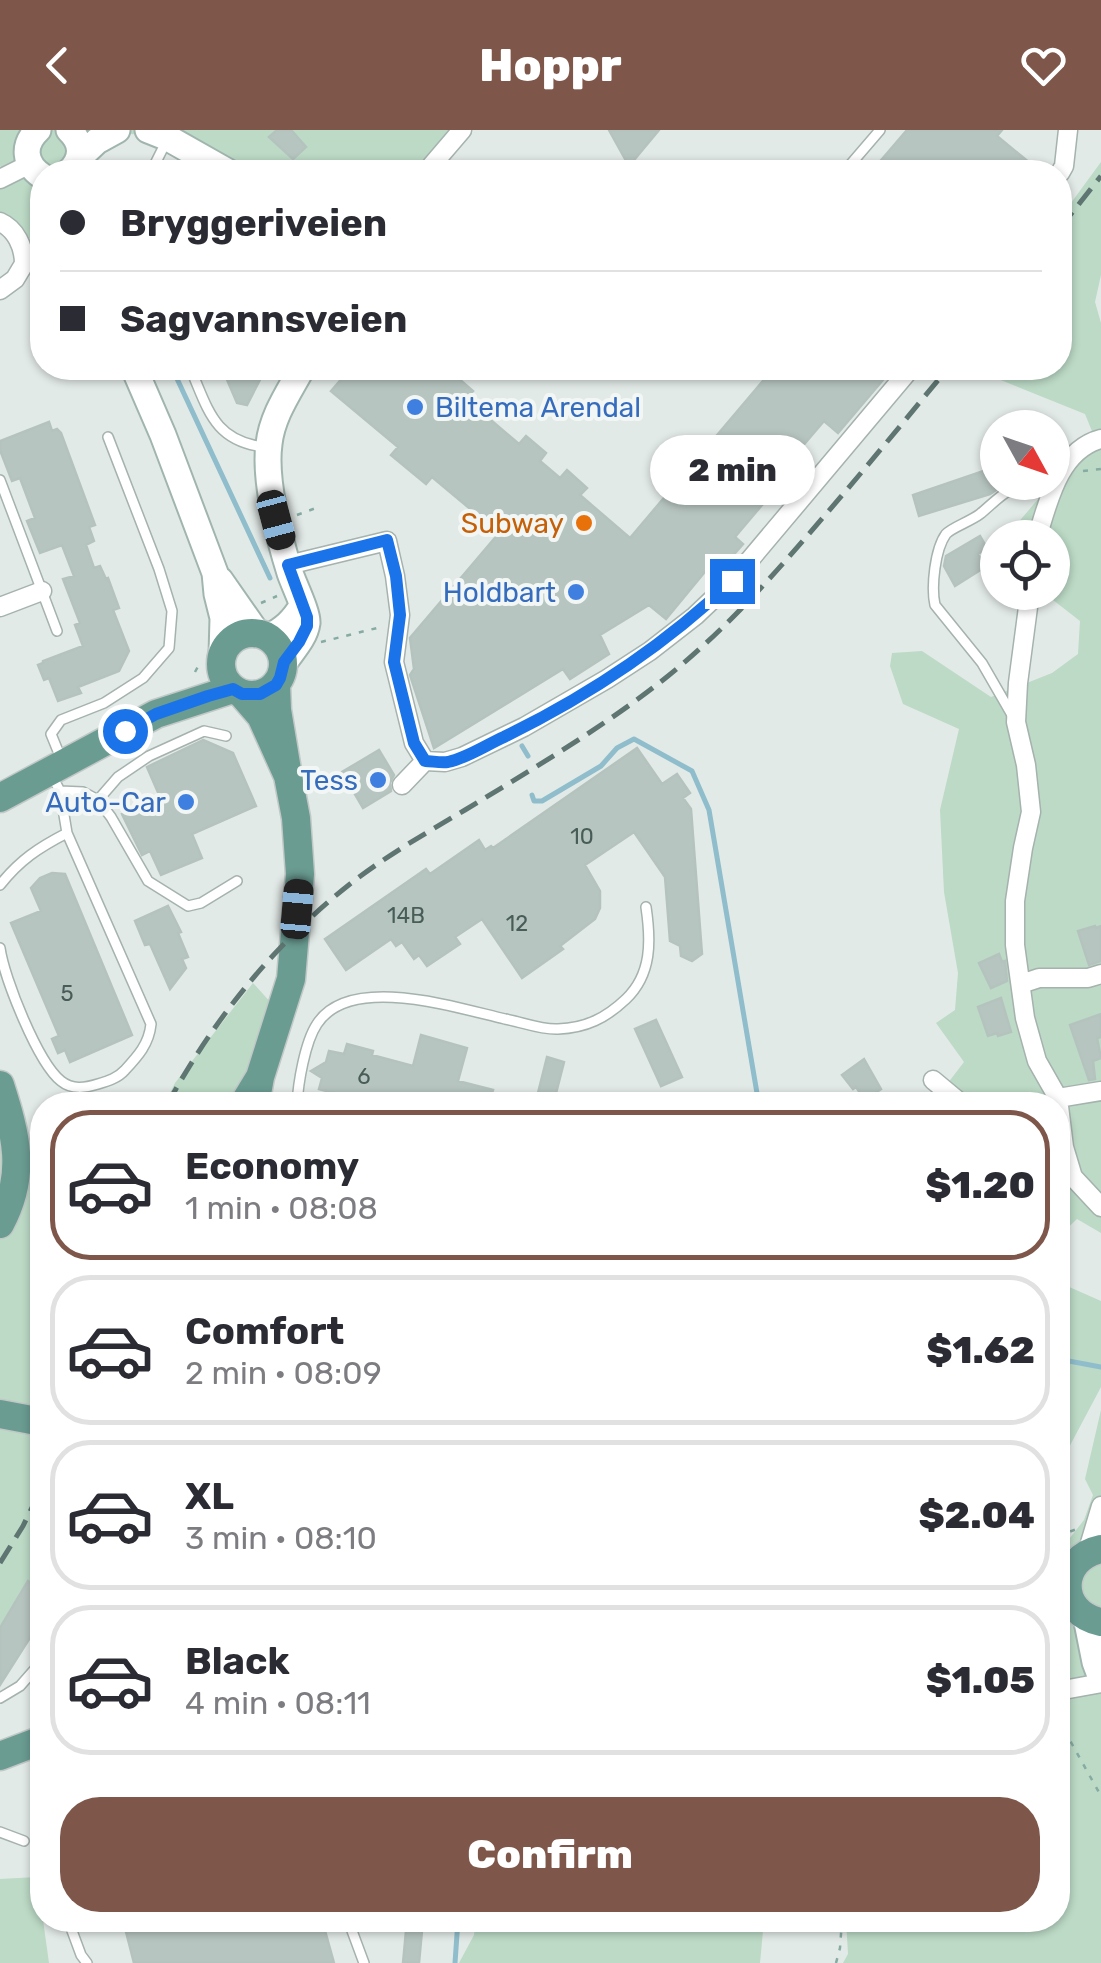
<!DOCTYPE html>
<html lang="en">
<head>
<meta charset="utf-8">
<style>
  body { margin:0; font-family:Rubik,sans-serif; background:#f2f2f3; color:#2b2b33; height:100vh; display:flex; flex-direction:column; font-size:38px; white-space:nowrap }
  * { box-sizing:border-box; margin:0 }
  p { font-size:32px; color:#7c7c81 }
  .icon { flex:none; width:55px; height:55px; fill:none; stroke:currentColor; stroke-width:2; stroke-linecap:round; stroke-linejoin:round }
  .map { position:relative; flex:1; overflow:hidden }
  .side { position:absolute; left:30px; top:962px; width:1040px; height:840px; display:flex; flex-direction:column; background:#fff; border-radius:40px; box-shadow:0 2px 8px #0004 }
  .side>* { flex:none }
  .hud { position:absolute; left:30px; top:30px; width:1042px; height:220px; border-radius:40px; box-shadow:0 2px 8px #0004; display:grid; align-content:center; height:220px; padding:0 30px; background:#fff }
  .needle { width:65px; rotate:130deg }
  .controls { position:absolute; left:980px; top:280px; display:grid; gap:20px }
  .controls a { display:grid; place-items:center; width:90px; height:90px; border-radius:50%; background:#fff; box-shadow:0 2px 8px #0004; font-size:50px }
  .end { position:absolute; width:45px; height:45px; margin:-22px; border:12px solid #1a73e8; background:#fff; box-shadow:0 0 0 5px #fff }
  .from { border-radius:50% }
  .bubble { position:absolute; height:70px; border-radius:35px; background:#fff; box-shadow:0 2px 8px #0004; font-size:32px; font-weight:800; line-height:70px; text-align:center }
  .car { position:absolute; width:30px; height:60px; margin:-30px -15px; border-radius:12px; box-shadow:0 0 8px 2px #0007; background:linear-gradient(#222 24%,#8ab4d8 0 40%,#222 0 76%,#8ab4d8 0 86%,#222 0) }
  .hud b { display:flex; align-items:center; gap:35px; height:95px; font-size:38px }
  .hud b+b { border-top:2px solid #e1e1e2 }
  .hud i { width:25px; height:25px; background:#2b2b33 }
  ul { padding:18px 0 0; list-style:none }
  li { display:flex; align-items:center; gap:30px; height:150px; margin:0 20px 15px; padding:0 10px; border:5px solid #e1e1e2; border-radius:40px }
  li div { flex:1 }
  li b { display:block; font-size:38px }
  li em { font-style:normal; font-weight:800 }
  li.current { border-color:#7e574a }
  li>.icon { width:90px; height:90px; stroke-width:1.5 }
  .button { display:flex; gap:20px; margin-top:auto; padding:20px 30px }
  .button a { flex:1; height:115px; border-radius:40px; background:#7e574a; color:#fff; font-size:40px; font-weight:800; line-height:115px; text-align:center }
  header { display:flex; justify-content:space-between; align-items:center; height:130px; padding:0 30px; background:#7e574a; color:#fff; font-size:45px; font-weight:800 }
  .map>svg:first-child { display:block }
  .green { fill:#bcdac6 }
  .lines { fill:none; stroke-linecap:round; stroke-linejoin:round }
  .stream { stroke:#8fbdcb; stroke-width:5 }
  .building { fill:#b7c5c0; stroke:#b5c3be; stroke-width:2.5 }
  .lane-casing { stroke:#a5b2ae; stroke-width:12 }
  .street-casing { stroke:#a5b2ae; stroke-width:21 }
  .secondary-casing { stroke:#a1b5af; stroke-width:29 }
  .primary-casing { stroke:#c1c8c6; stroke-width:31 }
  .path { stroke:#85aba2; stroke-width:2.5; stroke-dasharray:5 8; stroke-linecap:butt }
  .lane { stroke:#fff; stroke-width:9 }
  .street { stroke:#fff; stroke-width:18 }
  .secondary { stroke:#fff; stroke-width:25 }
  .primary { stroke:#6a9c92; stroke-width:28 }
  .rail { stroke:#5e7571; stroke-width:5; stroke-dasharray:20 10; stroke-linecap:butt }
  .route { stroke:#1a73e8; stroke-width:12 }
  .shop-dot { fill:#3f7fe0; stroke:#f2f7f5; stroke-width:4 }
  .food-dot { fill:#e8710a; stroke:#f2f7f5; stroke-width:4 }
  .labels { text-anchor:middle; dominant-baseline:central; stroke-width:8; stroke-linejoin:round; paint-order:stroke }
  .number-label { font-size:22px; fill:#485d58 }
  .shop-label { font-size:28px; fill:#366cbe; stroke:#f2f7f5; text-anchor:end }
  .food-label { font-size:28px; fill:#c56008; stroke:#f2f7f5; text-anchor:end }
</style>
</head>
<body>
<header><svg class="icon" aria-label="back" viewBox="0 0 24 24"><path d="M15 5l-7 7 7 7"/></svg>Hoppr<svg class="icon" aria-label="heart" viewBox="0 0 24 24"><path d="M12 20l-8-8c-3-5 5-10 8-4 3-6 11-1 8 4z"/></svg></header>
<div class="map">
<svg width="1101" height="1833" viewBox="0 0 1101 1833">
  <rect width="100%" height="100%" fill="#e2eae7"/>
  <path class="green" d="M0 0H462L429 42H235L173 6 109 3 68 42H42V129L25 101 0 85V53L5 42 0 36Z
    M1101 32V145L1095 172 1101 193V1103L1077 1089 1058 1107V975H931L964 932 936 893 955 880 958 843 944 762 940 680 959 599 903 574 890 536 892 523 922 521 991 567 1052 543 1078 524 1080 491 1044 463 1052 462V408L1011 407V401L1039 368 1041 353 1052 352 1053 333 1096 311 1085 284 971 238H1060V88Z
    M253 853 282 885 253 975H164L175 953Z
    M0 980 42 1019V1447L0 1524Z
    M1058 1152 1101 1171V1257L1058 1338Z
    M1101 1280V1833H843L848 1824 846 1790H1058V1423L1084 1390 1093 1365 1085 1349Z
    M37 1747 49 1833H0V1749Z
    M476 1790H764L760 1833H459L474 1805Z"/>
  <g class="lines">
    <path class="stream" d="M172 238 270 448
      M522 616 528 626
      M532 665 534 671H542L601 636 617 618 634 609 692 641 709 680 759 975
      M1058 1229 1101 1237
      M455 1833 458 1790"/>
  </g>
  <path class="building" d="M277 0H291L306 17 293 29 269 7Z
    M609 0H659L629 36Z
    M907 0H1002L997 6 1031 34 1024 42H871Z
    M222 238H266L247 275 237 273Z
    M351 238H430L443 249 450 241 473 261 470 264 483 275 479 280 519 314 526 306 546 323 540 331 560 348 567 340 587 358 580 365 630 408 774 238H893L838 303 824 291 772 352 778 356 735 407 743 414 721 439 713 432 666 489 649 475 600 505 609 524 570 549 563 539 434 618 410 545 414 539 410 508 499 403 432 347 426 354 391 325 398 317 331 261Z
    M49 292 52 301 57 299 61 303 95 395 89 397 94 411 86 415 94 438 100 436 106 449 108 448 119 478 113 480 129 521 119 541 78 557 81 563 58 571 49 548 44 550 38 535 43 533V531L83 516 75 495 80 493 63 449 74 446 62 415 40 423 27 391 35 388 20 348 12 351 0 320V311Z
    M989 339 996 360 990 364 919 386 913 365Z
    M980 406 987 418 978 424 985 437 955 456 944 436 946 426Z
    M203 610 233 623 256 676 192 704 202 728 161 745 150 721 142 725 122 684 160 667 147 637Z
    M637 618 662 654 677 644 690 663 683 668 691 679 702 824 692 831 681 826 680 816 670 811 665 747 634 702 585 735 600 761V778L595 789 560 816 563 819 522 848 482 789 455 807 460 814 427 836 419 825 414 829 402 812 396 816 391 809 346 840 325 809 426 739 430 744 479 710 485 720 491 716 493 718Z
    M379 620 394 645 390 653 391 661 363 678 342 642Z
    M52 743 65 744 132 905 70 932 65 920 58 923 52 909 59 906 11 793 41 781 31 758 40 748Z
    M168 776 181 802 178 803 188 827 182 829 186 838 170 859 150 814 145 815 135 791Z
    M1095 796 1096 798 1101 796V831L1089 835 1078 801Z
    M999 824 1002 832 1005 831 1007 851 991 858 979 833Z
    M1001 868 1011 902 998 906 997 903 988 906 978 877Z
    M1101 884V907L1097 908 1101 928 1093 931 1095 949 1089 950 1070 895Z
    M656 890 682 947 661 956 635 899Z
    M421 905 467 918 458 951 493 960 489 975H413L395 970 394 975H380L319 959 322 948 311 941 326 932 329 921 344 924 347 914 373 921 372 925 413 936Z
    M547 927 564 932 553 975H535Z
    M864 929 881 959 865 970 856 957 853 959 842 945Z
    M28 1451 42 1459V1477L35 1489 40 1492 0 1555V1498Z
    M123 1790H322L334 1833H134Z
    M407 1790H423L419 1833H403Z"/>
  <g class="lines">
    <g class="lane-casing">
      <path id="lane" d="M151 42 167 10
        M844 42 880 0
        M190 238C208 278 213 311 264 317
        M0 350 57 501
        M1012 585 982 533 935 475C931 457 935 419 946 404 951 398 971 391 980 384 990 376 1001 364 1012 359 1023 354 1040 358 1052 359
        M62 631 51 604 61 590 104 573 143 548 169 518 172 481 159 439 108 307
        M60 661 83 662 98 670 111 687 148 751 188 776 201 773 237 751
        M98 670 118 647 149 626 204 601 226 606
        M0 755C20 730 38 718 67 703
        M0 818C4 848 38 933 61 951 72 960 85 958 98 954 108 951 118 948 125 940 138 926 149 914 151 894L67 703 60 661 51 644
        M297 975C298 953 305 912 317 894 350 843 457 878 505 889 522 892 541 900 558 899 586 898 606 888 626 869 652 844 651 811 646 777
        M0 1568 20 1556 42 1531
        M0 1702 24 1711
        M68 1790 81 1825 87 1833
        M348 1790 364 1833"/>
    </g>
    <g class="street-casing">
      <path id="street" d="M426 42 462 0
        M1060 43 1064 36 1068 0
        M0 49 30 34
        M0 92C16 99 24 117 24 134L15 149 0 160
        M1037 408C1048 372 1059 320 1101 309
        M288 435 387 411 395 446 400 485 394 532 414 613 425 631 445 632 462 627 524 597 607 549 650 521 695 486 732 451 911 238
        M1030 462 1018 553 1016 592 1026 635 1031 682 1023 718 1015 771V815L1025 888 1037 931 1058 968 1064 1017 1073 1047 1101 1077
        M0 477 42 461
        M402 655 425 631
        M1021 854 1039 848H1088L1101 844
        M933 950 963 975
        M1058 968 1101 961
        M1087 1423 1101 1376
        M1058 1561 1101 1553"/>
    </g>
    <g class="secondary-casing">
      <path id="secondary" d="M38 0C22 15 24 34 42 46
        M69 0C83 13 83 29 69 42
        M148 0 168 8 228 42
        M79 28 97 11 117 0
        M134 238 163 305 215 443 217 464 223 488 222 524
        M220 450 257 503
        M269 507C284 499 293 491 302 476
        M284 533C292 521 305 508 307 493 308 483 294 455 290 443 279 408 264 350 269 314 272 286 289 262 302 238
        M1086 1487 1095 1532 1101 1548"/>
    </g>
    <g class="primary-casing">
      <path id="primary" d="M221 534a31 31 0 1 1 62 0a31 31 0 1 1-62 0Z
        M242 564 261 586 288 646 277 580 276 555
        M0 668 156 584 233 559
        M260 947 291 849 300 744 296 688 288 646
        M0 955C16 1005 27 1044 0 1094
        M243 975 260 947 255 975
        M0 1284 42 1292
        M1101 1419C1057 1428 1056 1483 1101 1492
        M0 1626 42 1610"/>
    </g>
    <path class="path" d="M1083 341 1101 339
      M297 385 316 378
      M261 473 277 466
      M321 512 381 497
      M195 542 201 531
      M1058 1406 1077 1399
      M1058 1589 1101 1666
      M836 1833 840 1818 842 1790"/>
    <use href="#lane" class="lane"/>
    <use href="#street" class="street"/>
    <use href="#secondary" class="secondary"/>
    <use href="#primary" class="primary"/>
    <path class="rail" d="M1060 98 1101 46
      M167 975C213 890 274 814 350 754 386 726 426 703 465 680 534 638 604 597 668 546 719 505 764 456 807 406 855 351 902 294 948 238
      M0 1433 23 1396 42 1357"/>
  </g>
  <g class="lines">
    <path class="route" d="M125 601 156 584 208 566 233 559 242 564H260L276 555 280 548 284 532 299 512 307 496V487L288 435 387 410 396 446 400 485 394 532 414 613 425 631C432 631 440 633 448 632 467 628 486 615 504 607 588 566 665 515 732 451"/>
  </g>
  <g class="shop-dot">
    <circle cx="415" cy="277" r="10"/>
    <circle cx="576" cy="462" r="10"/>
    <circle cx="378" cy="650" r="10"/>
    <circle cx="186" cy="672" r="10"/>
  </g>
  <circle class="food-dot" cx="584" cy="393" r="10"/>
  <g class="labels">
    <g class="number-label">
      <text x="582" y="706">10</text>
      <text x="406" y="785">14B</text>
      <text x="517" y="793">12</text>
      <text x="67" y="863">5</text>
      <text x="364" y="946">6</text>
    </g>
    <g class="shop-label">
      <text x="435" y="277" text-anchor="start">Biltema Arendal</text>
      <text x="556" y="462">Holdbart</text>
      <text x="358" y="650">Tess</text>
      <text x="166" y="672">Auto-Car</text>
    </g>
    <g class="food-label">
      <text x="564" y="393">Subway</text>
    </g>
  </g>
</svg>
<div class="controls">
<a><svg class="needle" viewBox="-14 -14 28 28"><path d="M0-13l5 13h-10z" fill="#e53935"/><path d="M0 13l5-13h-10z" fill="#7c7c81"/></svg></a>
<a><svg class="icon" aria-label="locate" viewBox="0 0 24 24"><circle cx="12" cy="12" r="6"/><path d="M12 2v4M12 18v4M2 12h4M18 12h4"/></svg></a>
</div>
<i class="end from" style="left:125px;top:601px"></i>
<i class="end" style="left:732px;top:451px"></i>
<div class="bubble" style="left:650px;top:305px;width:165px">2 min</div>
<i class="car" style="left:276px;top:390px;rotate:165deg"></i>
<i class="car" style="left:297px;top:779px;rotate:5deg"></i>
<div class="hud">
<b><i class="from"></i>Bryggeriveien</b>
<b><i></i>Sagvannsveien</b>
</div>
<section class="side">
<ul>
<li class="current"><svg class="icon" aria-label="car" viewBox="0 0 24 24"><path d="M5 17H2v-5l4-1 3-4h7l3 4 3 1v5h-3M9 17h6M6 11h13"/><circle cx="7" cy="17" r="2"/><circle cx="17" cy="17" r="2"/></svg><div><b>Economy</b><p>1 min · 08:08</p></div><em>$1.20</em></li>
<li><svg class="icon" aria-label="car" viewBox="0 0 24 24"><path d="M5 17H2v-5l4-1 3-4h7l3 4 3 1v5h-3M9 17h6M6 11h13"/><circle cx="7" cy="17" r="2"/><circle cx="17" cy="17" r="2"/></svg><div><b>Comfort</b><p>2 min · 08:09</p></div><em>$1.62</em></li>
<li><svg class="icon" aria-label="car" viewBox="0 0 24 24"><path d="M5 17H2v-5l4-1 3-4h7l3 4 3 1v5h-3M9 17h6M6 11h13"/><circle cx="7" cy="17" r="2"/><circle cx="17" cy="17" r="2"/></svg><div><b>XL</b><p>3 min · 08:10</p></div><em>$2.04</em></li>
<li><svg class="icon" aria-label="car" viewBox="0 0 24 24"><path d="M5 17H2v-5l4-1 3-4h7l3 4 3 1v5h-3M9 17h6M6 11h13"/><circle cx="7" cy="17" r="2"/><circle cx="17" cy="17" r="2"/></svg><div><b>Black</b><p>4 min · 08:11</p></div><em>$1.05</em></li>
</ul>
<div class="button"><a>Confirm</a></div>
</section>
</div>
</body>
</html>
